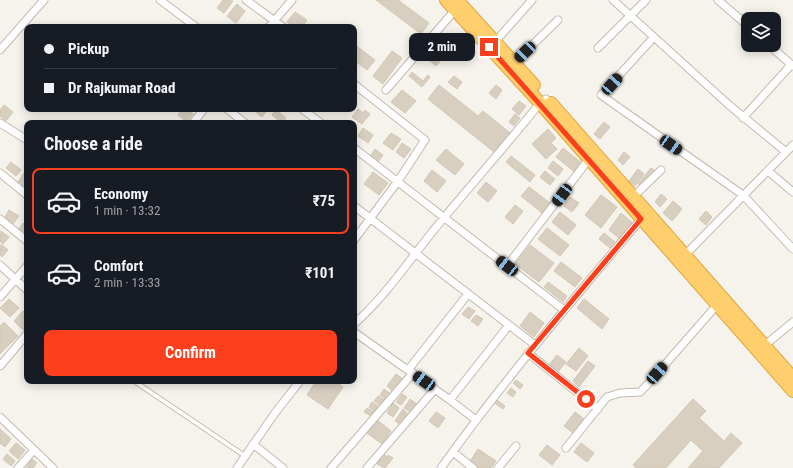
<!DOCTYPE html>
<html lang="en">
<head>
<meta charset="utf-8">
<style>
  body { margin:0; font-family:"Roboto Condensed",sans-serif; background:#242831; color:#f1f3f6; height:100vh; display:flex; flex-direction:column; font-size:15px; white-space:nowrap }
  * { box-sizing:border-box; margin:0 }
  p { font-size:13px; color:#9ea1a6 }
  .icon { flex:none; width:22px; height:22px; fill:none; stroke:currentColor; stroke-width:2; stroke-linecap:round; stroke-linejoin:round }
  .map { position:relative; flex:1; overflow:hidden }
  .sheet { position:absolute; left:24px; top:120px; width:333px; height:264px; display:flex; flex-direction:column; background:#171b24; border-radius:8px; box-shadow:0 2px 10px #0003 }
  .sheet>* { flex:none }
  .top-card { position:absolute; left:24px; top:24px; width:333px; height:88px; border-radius:8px; box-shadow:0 2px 10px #0003; display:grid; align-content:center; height:88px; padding:0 20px; background:#171b24 }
  .buttons { position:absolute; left:741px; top:12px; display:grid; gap:8px }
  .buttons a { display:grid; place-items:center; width:40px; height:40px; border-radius:8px; background:#171b24; box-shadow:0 2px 10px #0003; font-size:20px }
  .end { position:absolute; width:18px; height:18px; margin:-9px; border:5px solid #fc3f1d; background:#fff; box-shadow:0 0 0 2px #fff }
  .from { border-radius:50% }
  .bubble { position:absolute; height:28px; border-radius:8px; background:#171b24; box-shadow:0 2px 10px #0003; font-size:13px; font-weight:700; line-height:28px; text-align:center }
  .car { position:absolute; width:12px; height:24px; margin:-12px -6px; border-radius:5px; box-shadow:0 0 3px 1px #0007; background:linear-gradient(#222 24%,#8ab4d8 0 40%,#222 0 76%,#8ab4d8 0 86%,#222 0) }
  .top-card b { display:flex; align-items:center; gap:14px; height:38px; font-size:15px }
  .top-card b+b { border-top:1px solid #363941 }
  .top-card i { width:10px; height:10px; background:#f1f3f6 }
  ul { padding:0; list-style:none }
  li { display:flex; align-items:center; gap:12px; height:66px; margin:0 8px 6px; padding:0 12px; border:2px solid transparent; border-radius:8px }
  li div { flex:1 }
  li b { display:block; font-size:15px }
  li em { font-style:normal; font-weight:700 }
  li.on { border-color:#fc3f1d }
  li>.icon { width:36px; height:36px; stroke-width:1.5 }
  h2 { padding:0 20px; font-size:18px; line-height:48px }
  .button { display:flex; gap:8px; margin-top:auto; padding:8px 20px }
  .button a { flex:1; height:46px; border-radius:8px; background:#fc3f1d; color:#fff; font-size:16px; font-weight:700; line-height:46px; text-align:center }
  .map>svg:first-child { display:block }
  .building { fill:#d8cfc1; stroke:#d3c7b4 }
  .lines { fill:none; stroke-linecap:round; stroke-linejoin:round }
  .lane-casing { stroke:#c2bbae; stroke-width:5.5 }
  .street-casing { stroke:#c2bbae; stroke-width:9 }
  .highway-casing { stroke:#e0a43c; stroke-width:14 }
  .lane { stroke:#fff; stroke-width:3.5 }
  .street { stroke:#fff; stroke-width:7 }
  .highway { stroke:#ffcf6e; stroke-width:12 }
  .route { stroke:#fc3f1d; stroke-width:5 }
</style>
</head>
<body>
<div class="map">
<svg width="793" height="468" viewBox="0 0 793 468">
  <rect width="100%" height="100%" fill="#f6f3ec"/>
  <path class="building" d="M223 0 233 1 224 13 217 8Z
    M376 0H398L429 23 421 34Z
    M237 4 245 11 236 23 227 16Z
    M295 12 307 20 302 27H293L287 22Z
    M443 37 454 46 436 66 426 58Z
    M355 45 375 60 367 70 354 60Z
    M392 51 402 58 383 84 373 76Z
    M412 72 423 81 428 75 430 77 422 87 409 76Z
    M454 76 462 82 457 89 448 82Z
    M439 85 478 116 483 111 510 133 494 152 428 99Z
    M496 85 502 90 496 99 489 93Z
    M402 90 416 101 405 113 391 102Z
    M519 101 526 106 519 115 512 109Z
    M4 105 13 112 6 121 0 116V110Z
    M182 109H187L193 114 187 122 178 115Z
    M252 109H268L262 117Z
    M358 109 363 113 365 110 370 114 362 124 352 117Z
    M276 110 286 118 282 123 272 115Z
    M515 114 520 118 514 126 509 122Z
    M604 122 610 127 600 139 594 134Z
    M363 128 373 135 368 143 358 136Z
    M548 129 556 138 551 143 557 149 546 159 532 144Z
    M391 133 401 139 393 150 383 143Z
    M402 143 411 149 404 158 396 152Z
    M563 148 583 164 576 173 556 157Z
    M375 149 383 155 378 162 370 156Z
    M446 149 464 164 455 175 436 160Z
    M624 152 630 157 623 165 618 160Z
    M511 156 535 175 530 182 506 162Z
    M553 161 563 169 558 176 548 168Z
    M11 162 21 170 16 176 6 168Z
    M651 168 655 171 641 186 638 184Z
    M638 169 644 174 635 186 629 181Z
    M432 170 446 181 437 192 424 181Z
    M545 171 555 179 550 185 540 177Z
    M373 172 388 183 379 195 364 184Z
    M24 173 27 175 26 188 18 182Z
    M486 182 497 191 488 202 477 193Z
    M529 187 550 203 542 213 521 196Z
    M661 194 667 199 660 207 655 202Z
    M601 195 617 207 601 228 585 215Z
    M570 197 579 203 572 212 564 206Z
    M673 201 682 209 672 221 663 213Z
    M515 205 523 211 513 224 505 217Z
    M9 210 19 216 13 224 4 219Z
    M706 211 712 217 706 225 699 219Z
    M560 212 576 225 568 235 552 222Z
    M621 213 633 223 620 239 609 230Z
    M23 223 27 226 25 232 19 229Z
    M547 228 569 245 560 256 538 239Z
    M1 231 9 237 3 244 0 241Z
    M604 233 615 242 610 248 599 239Z
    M1 244 8 250 2 257 0 255Z
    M530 245 554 263 539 282 515 264Z
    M561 262 582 278 575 287 554 271Z
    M548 282 567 296 563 302 544 287Z
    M9 299 19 308 10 317 0 308Z
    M584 299 609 319 602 329 577 308Z
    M468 307 475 311 469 319 462 314Z
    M23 311 27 315V325L23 330 14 321Z
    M530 312 544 323 534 337 520 326Z
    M476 315 483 319 478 326 471 321Z
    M4 322 18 336 0 354V326Z
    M579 348 588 356 576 371 566 364Z
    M557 355 566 362 557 373 548 366Z
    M588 361 595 366 579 387 573 381Z
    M396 374 403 379 393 392 387 386Z
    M516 380 523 385 520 389 513 383Z
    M316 381H334L343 387 328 409 307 395Z
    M511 388 516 392 513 397 507 393Z
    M384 389 391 394 387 400 380 395Z
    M402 394 407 397 401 405 396 402Z
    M378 396 385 400 381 406 374 401Z
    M410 399 418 405 412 413 404 408Z
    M693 399 706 411 699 418 724 441 731 433 742 443 719 468H688L703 451 691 440 666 468H636L633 465Z
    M497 400 505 406 503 409 495 403Z
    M372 402 378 406 375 411 369 407Z
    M393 403 399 408 393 417 387 413Z
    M367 408 374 412 371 416 364 412Z
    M403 409 408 414 401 425 395 421Z
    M436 412 445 418 438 428 429 421Z
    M575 412 584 419 573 433 564 426Z
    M377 420 391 431 382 444 367 433Z
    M0 429 11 439 5 447 0 443Z
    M16 443 25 450 18 459 9 451Z
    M581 443 594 453 587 462 574 452Z
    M547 445 560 455 552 465 539 455Z
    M478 449 496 461 491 468H477L469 463Z
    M7 454 15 461 11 466 3 459Z
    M384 454 387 457 388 455 393 458 385 468 377 464Z
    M32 459 37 463 33 468H26Z"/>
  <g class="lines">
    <g class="lane-casing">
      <path id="lane" d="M134 381 245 456"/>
    </g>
    <g class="street-casing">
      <path id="street" d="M160 0 196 27
        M246 0 283 27
        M613 0 729 105 786 152
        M718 0 748 26
        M269 27 292 0
        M654 37 601 95 743 195 793 249
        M495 42 532 0
        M769 45 793 66
        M598 48 646 0
        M0 50 44 0
        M514 63 558 20
        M354 84 425 140 398 181 354 240
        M386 90 455 10
        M227 109 245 123
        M302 109 321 123
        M743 118 791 65
        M0 123 27 140
        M193 123 204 109
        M354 148 564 310
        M768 171 793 192
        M0 173 27 195
        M634 196 661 170
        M354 206 535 345
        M0 219 27 241
        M685 255 793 145
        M0 265 27 290
        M507 266 589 159
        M0 297 27 266
        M354 324C383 299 409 261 433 231 468 188 505 147 540 103L546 99
        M354 332 450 400 476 420
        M764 346 793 322
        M528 353 598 409
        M0 366 27 334
        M408 370 468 294
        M450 400 509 325
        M0 417 53 468
        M253 444 283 468
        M566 448 607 397 620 393 640 392 647 385 717 305
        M453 452 473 468
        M18 468 34 450
        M237 468 275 413 300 381
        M331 468 413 373
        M367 468 435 389
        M441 468C503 381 572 301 641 219
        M498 468 516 446"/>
    </g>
    <g class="highway-casing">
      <path id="highway" d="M446 0 540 103 793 391
        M457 0 534 85
        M551 103 793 378"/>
    </g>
    <use href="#lane" class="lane"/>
    <use href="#street" class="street"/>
    <use href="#highway" class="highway"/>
  </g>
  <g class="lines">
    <path class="route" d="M489 47 641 219 528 353 586 399"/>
  </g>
</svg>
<div class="buttons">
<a><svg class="icon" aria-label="layers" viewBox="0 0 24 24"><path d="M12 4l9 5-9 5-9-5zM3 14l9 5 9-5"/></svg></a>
</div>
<i class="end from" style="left:586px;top:399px"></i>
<i class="end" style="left:489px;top:47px"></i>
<div class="bubble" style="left:409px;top:33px;width:66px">2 min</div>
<i class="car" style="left:525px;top:52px;rotate:226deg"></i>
<i class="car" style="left:612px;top:84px;rotate:42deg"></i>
<i class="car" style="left:671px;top:145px;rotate:124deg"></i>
<i class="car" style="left:562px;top:195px;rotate:217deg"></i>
<i class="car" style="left:507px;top:266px;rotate:308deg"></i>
<i class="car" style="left:657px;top:373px;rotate:41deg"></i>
<i class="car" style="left:424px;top:381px;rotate:305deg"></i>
<div class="top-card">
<b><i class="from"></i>Pickup</b>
<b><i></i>Dr Rajkumar Road</b>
</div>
<section class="sheet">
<h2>Choose a ride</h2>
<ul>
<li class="on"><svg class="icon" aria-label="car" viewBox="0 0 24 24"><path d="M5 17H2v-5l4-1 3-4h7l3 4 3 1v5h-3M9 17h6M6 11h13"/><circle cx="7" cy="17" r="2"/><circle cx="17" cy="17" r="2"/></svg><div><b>Economy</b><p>1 min · 13:32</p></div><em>₹75</em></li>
<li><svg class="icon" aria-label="car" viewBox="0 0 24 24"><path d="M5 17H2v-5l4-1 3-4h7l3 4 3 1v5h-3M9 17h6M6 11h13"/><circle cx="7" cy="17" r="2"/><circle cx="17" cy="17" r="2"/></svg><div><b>Comfort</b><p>2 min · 13:33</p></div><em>₹101</em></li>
</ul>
<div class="button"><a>Confirm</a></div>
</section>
</div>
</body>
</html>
